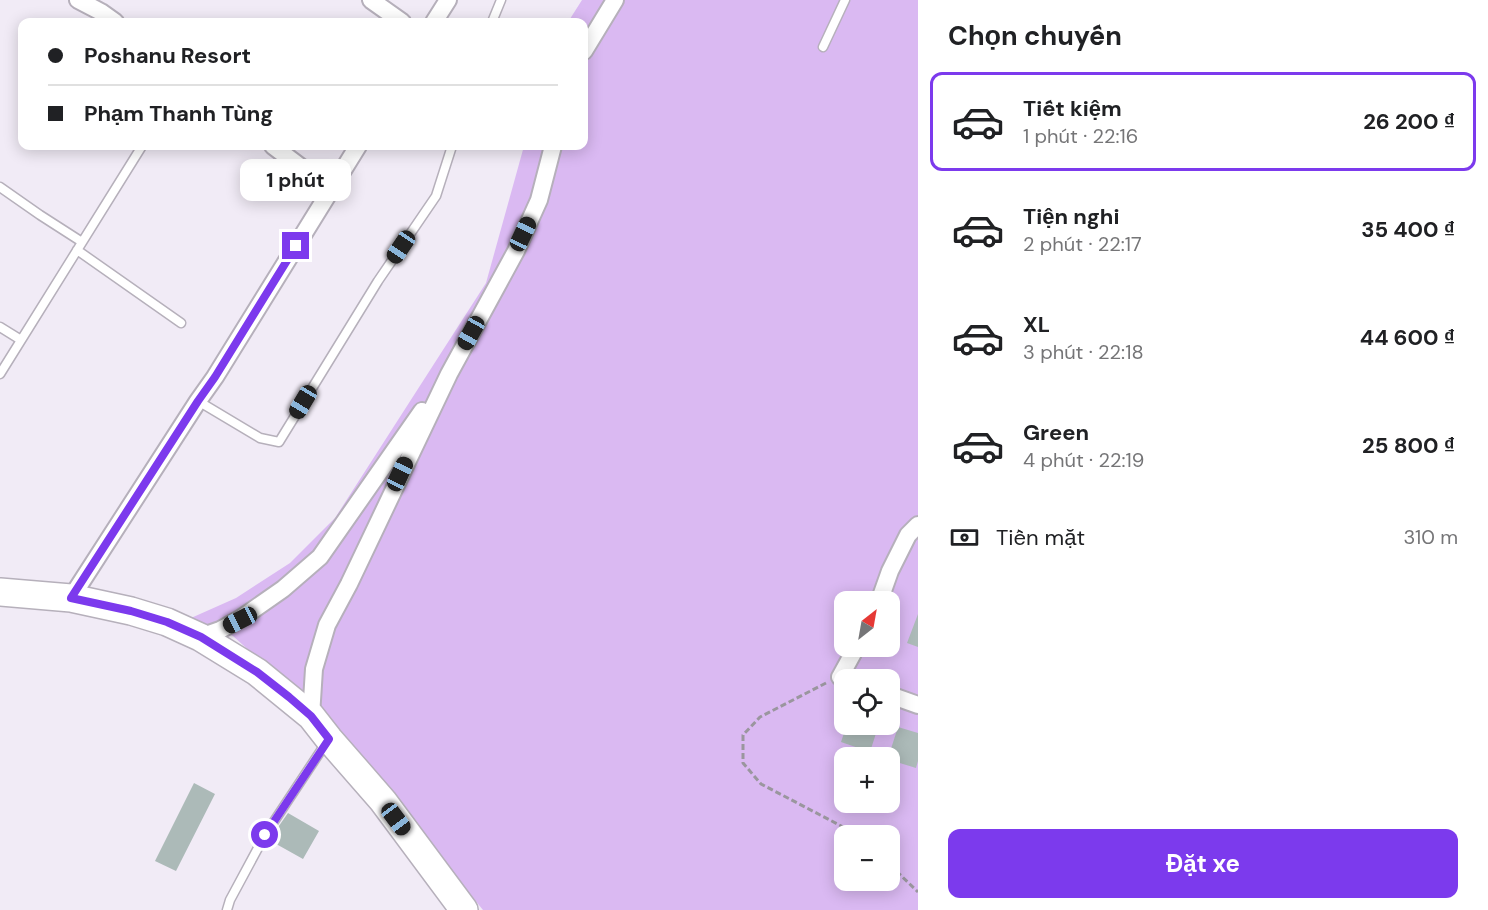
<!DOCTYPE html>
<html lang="vi">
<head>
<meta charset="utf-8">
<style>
  body { margin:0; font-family:"DM Sans",sans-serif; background:#f2f2f2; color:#202124; height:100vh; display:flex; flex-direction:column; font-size:22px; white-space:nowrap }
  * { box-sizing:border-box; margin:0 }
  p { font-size:20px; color:#757577 }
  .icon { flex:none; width:33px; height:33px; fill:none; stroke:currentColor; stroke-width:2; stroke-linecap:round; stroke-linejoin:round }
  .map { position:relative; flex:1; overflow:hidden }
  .side { display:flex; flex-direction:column; background:#fff; width:570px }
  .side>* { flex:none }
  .hud { position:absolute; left:18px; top:18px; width:570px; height:132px; border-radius:12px; box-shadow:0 3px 15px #0003; display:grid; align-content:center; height:132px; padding:0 30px; background:#fff }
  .needle { width:39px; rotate:31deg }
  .controls { position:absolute; left:834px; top:591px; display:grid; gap:12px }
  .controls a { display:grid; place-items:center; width:66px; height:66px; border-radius:12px; background:#fff; box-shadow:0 3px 15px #0003; font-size:30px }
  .end { position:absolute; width:27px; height:27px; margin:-14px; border:8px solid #7c3aed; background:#fff; box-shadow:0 0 0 3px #fff }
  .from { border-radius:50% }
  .bubble { position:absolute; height:42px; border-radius:12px; background:#fff; box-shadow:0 3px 15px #0003; font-size:20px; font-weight:700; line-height:42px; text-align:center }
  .car { position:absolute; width:18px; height:36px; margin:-18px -9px; border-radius:8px; box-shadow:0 0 4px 2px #0007; background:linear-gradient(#222 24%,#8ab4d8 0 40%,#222 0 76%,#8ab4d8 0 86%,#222 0) }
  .hud b { display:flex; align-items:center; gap:21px; height:57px; font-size:22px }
  .hud b+b { border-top:2px solid #e0e0e0 }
  .hud i { width:15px; height:15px; background:#202124 }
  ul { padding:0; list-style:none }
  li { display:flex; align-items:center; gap:18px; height:99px; margin:0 12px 9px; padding:0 18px; border:3px solid transparent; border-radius:12px }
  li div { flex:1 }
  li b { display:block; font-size:22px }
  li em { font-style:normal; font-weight:700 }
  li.current { border-color:#7c3aed }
  li>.icon { width:54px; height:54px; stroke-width:1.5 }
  h2 { padding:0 30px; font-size:27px; line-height:72px }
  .pay { display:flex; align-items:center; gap:15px; height:66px; padding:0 30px; font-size:22px }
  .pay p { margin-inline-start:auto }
  .cta { display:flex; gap:12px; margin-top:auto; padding:12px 30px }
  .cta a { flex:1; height:69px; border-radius:12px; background:#7c3aed; color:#fff; font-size:24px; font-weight:700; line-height:69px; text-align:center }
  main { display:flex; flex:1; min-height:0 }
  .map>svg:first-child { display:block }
  .green { fill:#dab9f2; fill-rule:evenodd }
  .building { fill:#acbab8 }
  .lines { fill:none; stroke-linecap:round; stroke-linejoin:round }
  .service-casing { stroke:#b6b0bb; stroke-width:11 }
  .minor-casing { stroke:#b6b0bb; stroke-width:20 }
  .primary-casing { stroke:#b6b0bb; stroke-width:30 }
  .path { stroke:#9a969e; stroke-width:3; stroke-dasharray:6 3; stroke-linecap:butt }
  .service { stroke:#fff; stroke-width:8 }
  .minor { stroke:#fff; stroke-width:16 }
  .primary { stroke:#fff; stroke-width:27 }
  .route { stroke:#7c3aed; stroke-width:8 }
</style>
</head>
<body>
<main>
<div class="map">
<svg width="918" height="910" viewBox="0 0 918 910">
  <rect width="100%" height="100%" fill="#f1ebf6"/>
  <path class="green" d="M582 0H918V910H483L331 724 233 636 191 618 236 598 290 563 335 518 486 283 524 146H584V22H568ZM844 602H890V646H844ZM844 680H890V724H844ZM844 758H890V802H844ZM844 836H890V880H844Z"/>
  <path class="building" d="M918 614V647L907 643Z
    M847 724H879L870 752 841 742Z
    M898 727 918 733V761L916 768 890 760V758H888Z
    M194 783 215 794 176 871 155 861Z
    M288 813 319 831 303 859 269 840Z"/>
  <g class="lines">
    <g class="service-casing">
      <path id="service" d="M492 22 501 0
        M823 47 845 0
        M0 187 40 215 82 242
        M77 250 181 323
        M0 327 21 340
        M0 374 142 146
        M198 401 260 438 279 442 378 281 436 196 452 146
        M227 910 230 900 265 835 326 743"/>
    </g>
    <g class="minor-casing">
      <path id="minor" d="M78 0 101 12 115 22
        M371 0 402 22
        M434 22 448 0
        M584 51 615 0
        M273 146 331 190
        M71 598 198 401 215 377 358 146
        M879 602 890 571 908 535 918 525
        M200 637 220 630 240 619 283 589 320 557 422 411
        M847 680 840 677 857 646
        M890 695 918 705
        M311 716 314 669 327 625 349 584 449 374 516 251 539 200 553 146"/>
    </g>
    <g class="primary-casing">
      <path id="primary" d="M0 592 71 598 131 611 167 622 200 637 257 672 311 716 329 739 383 801 464 910"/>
    </g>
    <path class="path" d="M826 683 760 717 743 735V763L761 784 847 829 855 836
      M890 865 918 892"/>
    <use href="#service" class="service"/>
    <use href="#minor" class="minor"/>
    <use href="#primary" class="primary"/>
  </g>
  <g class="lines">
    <path class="route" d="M265 835 329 739 311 716 289 697 257 672 201 637 167 622 131 611 71 598 198 401 215 377 296 246"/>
  </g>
</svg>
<div class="controls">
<a><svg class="needle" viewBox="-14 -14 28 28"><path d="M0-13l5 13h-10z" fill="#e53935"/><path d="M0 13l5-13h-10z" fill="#757577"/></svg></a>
<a><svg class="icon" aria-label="locate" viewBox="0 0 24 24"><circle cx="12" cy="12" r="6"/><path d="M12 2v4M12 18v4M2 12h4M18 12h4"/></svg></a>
<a>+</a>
<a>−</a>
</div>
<i class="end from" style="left:265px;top:835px"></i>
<i class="end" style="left:296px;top:246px"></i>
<div class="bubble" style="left:240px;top:159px;width:111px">1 phút</div>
<i class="car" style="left:523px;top:234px;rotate:25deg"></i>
<i class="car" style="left:401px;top:247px;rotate:214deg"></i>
<i class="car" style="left:471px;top:333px;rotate:209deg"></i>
<i class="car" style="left:303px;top:402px;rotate:211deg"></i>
<i class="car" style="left:400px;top:474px;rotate:25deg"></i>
<i class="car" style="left:240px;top:620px;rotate:243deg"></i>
<i class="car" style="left:396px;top:819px;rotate:143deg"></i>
<div class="hud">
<b><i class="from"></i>Poshanu Resort</b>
<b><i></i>Phạm Thanh Tùng</b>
</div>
</div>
<section class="side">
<h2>Chọn chuyến</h2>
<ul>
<li class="current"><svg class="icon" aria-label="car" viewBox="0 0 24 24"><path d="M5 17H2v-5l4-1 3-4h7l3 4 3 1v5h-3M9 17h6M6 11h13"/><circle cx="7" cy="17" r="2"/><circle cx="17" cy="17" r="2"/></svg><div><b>Tiết kiệm</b><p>1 phút · 22:16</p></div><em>26 200 ₫</em></li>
<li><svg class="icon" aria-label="car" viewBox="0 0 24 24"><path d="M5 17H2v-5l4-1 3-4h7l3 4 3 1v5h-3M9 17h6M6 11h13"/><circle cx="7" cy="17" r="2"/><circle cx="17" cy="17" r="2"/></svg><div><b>Tiện nghi</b><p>2 phút · 22:17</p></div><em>35 400 ₫</em></li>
<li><svg class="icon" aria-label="car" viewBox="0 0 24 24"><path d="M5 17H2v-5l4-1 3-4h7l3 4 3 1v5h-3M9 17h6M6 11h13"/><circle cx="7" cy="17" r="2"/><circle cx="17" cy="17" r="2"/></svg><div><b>XL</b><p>3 phút · 22:18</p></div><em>44 600 ₫</em></li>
<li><svg class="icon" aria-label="car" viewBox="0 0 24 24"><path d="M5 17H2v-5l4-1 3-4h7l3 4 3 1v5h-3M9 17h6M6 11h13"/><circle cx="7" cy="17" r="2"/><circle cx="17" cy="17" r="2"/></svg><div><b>Green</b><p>4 phút · 22:19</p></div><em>25 800 ₫</em></li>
</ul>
<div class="pay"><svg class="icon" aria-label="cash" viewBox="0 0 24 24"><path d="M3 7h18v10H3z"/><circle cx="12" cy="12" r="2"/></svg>Tiền mặt<p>310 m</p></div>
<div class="cta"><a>Đặt xe</a></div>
</section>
</main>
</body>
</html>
